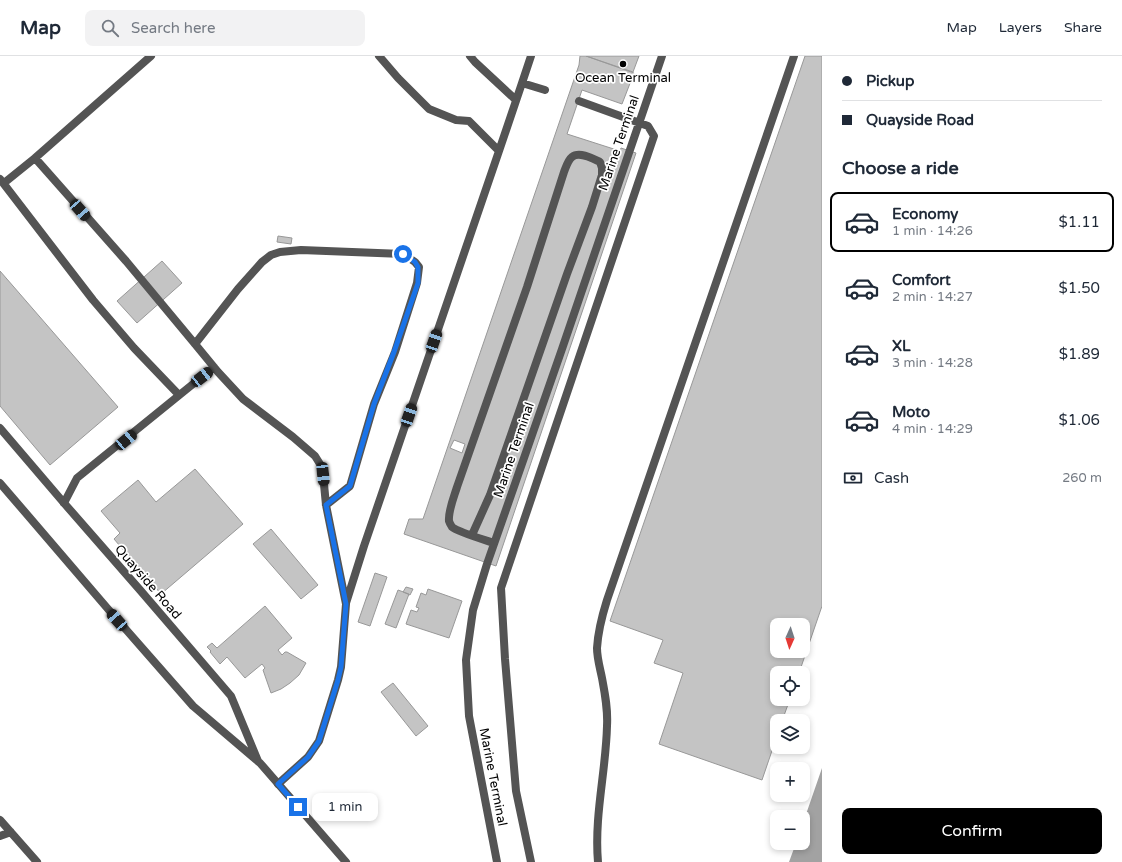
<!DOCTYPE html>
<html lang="en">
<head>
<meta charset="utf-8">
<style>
  body { margin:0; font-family:"Varela Round",sans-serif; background:#f2f2f3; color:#1f2937; height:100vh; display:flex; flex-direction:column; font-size:15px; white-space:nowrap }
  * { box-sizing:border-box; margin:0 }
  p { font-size:13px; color:#747a83 }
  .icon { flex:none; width:22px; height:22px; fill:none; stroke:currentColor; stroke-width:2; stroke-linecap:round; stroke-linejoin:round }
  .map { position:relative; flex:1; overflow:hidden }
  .panel { display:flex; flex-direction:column; background:#fff; width:300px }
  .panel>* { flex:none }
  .top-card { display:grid; align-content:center; height:88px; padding:0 20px; background:#fff }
  .needle { width:26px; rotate:183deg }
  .tools { position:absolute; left:770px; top:562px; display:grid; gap:8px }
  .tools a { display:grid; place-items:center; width:40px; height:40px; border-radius:8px; background:#fff; box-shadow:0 2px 6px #0003; font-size:20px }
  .end { position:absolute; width:18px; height:18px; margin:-9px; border:5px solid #1a73e8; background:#fff; box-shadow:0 0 0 2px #fff }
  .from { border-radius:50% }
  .bubble { position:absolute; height:28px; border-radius:8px; background:#fff; box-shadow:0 2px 6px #0003; font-size:13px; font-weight:600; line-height:28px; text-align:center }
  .car { position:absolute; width:12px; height:24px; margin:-12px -6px; border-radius:5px; box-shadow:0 0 3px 1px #0007; background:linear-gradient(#222 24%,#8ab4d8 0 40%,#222 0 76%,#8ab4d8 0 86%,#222 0) }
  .top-card b { display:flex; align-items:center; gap:14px; height:38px; font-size:15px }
  .top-card b+b { border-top:1px solid #e0e1e3 }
  .top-card i { width:10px; height:10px; background:#1f2937 }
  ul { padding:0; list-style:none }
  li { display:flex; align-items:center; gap:12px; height:60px; margin:0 8px 6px; padding:0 12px; border:2px solid transparent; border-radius:8px }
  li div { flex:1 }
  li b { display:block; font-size:15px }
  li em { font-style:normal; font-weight:600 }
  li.on { border-color:#000 }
  li>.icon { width:36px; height:36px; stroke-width:1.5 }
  h2 { padding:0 20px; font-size:18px; line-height:48px }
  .pay { display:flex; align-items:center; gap:10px; height:44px; padding:0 20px; font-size:15px }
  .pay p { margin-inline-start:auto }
  .primary-button { display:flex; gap:8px; margin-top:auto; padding:8px 20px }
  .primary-button a { flex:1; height:46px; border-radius:8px; background:#000; color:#fff; font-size:16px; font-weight:600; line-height:46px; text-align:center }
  header { display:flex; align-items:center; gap:24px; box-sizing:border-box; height:56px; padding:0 20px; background:#fff; border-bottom:1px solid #e0e1e3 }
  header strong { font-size:19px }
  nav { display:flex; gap:22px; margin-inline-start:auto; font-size:14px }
  .search { width:280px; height:36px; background:#f2f2f3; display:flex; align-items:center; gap:10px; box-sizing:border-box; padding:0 14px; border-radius:8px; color:#747a83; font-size:15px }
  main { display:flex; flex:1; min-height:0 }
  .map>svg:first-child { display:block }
  .water { fill:#a2a2a2 }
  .building { fill:#c4c4c4; stroke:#989898; fill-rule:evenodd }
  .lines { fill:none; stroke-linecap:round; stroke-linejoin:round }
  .service { stroke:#545454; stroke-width:8 }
  .minor { stroke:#545454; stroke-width:8 }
  .route { stroke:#1a73e8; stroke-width:5 }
  .poi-dot { fill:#000; stroke:#fff; stroke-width:1.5 }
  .labels { text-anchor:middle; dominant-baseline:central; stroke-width:3.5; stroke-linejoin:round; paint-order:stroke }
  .poi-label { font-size:13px; fill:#000; stroke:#fff }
  .street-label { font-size:13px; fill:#000; stroke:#fff }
</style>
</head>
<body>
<header>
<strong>Map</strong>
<div class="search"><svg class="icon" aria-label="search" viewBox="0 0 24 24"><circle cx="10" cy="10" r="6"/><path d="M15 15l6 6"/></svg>Search here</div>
<nav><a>Map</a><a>Layers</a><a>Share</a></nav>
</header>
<main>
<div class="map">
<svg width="822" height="806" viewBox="0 0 822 806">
  <rect width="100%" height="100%" fill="#fff"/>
  <path class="water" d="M822 712V806H789L796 787H803V767Z"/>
  <path class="building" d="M580 0H586L634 17 622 48 582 34 567 78 620 95 621 92 636 97 496 510 404 478 409 463H423L579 9Z
    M586 0H639L633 16Z
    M805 0H822V550L799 617H777V643H790L782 665H777V680L762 724 659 688 683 617 654 607 663 584 610 565ZM777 569H803V595H777Z
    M278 180 292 182 291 188 277 186Z
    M162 205 182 227 137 267 117 245Z
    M0 215 118 351 50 409 0 350Z
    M454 384 465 388 462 397 450 392Z
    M195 413 243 468 161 538 114 483 120 477 101 455 138 424 156 446Z
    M271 473 318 529 301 543 253 488Z
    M375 517 387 521 370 570 358 566Z
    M406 531 413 533 410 539 403 536Z
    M428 533 462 545 449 582 406 568 411 554 417 556 419 552 416 551 421 537 426 539Z
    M398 534 409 538 396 572 385 568Z
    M265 550 292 582 278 594 282 599 285 596H287L306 607 299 619 290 627 281 633 271 637 263 614 265 612 262 608 245 622 227 601 220 608 210 596 211 595 207 591 212 587 217 592Z
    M393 627 428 670 416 680 381 636Z"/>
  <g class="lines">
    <path class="service" d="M379 0 398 22 429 53 456 64 469 65 499 95 522 27 545 34
      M470 0 475 6 516 44
      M522 27 531 0
      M35 102 126 205 195 288 218 316 243 343 293 381 315 400 320 408 323 418 326 449 346 548 341 611 338 624 319 685 308 701 278 728
      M0 123 93 244 134 292 179 339
      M4 127 35 102 151 0
      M195 288 238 233 262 206 271 199 280 196 301 194 403 198 415 206 419 211 417 227 395 296 374 348 350 430 326 449
      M64 447 77 422 214 311
      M472 479 490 439 567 218 592 151 602 119V112L600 106C592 102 579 95 572 101 568 104 566 111 564 116L527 231 457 431C454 441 448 455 449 465 450 468 451 469 452 471 458 476 485 484 494 487
      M346 547 364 490 499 95
      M0 764 37 806
      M0 780 11 776
      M497 806 469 660 466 604 473 554 487 508 562 293 662 0
      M531 806 516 735 505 603 501 532 654 80 648 70 579 45
      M598 806C594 760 606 715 607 670 608 653 605 638 602 622 600 612 597 602 597 592 598 575 602 560 607 544L794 0"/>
    <path class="minor" d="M0 372 64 447 140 534 231 640 258 705
      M0 427 108 553 193 650 260 707 346 806"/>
  </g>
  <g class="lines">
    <path class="route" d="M298 751 278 728 308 701 319 685 338 624 341 611 346 548 326 449 350 430 374 348 394 296 418 227V211L415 206 403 198"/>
  </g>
  <circle class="poi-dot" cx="623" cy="8" r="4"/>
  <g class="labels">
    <g class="poi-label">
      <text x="623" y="22">Ocean Terminal</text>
    </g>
    <g class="street-label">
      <text transform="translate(619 87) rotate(-71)">Marine Terminal</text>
      <text transform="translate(514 394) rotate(-71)">Marine Terminal</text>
      <text transform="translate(148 526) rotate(49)">Quayside Road</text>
      <text transform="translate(493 721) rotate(79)">Marine Terminal</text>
    </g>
  </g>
</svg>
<div class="tools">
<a><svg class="needle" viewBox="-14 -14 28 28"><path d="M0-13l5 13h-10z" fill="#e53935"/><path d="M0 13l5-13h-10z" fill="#747a83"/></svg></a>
<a><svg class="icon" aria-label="locate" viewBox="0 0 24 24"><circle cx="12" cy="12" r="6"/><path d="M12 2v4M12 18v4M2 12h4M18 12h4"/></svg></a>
<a><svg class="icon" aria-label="layers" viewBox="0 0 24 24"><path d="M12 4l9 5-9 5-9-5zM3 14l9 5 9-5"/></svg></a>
<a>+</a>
<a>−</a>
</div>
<i class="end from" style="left:403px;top:198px"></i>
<i class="end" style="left:298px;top:751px"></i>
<div class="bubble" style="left:312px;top:737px;width:66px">1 min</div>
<i class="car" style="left:80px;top:154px;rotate:139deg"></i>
<i class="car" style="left:434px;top:285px;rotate:19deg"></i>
<i class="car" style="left:202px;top:321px;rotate:52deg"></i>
<i class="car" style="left:409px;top:359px;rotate:19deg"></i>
<i class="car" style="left:126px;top:384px;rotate:50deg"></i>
<i class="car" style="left:323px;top:418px;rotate:174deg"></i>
<i class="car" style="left:117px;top:564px;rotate:319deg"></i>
</div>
<section class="panel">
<div class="top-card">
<b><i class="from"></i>Pickup</b>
<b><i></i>Quayside Road</b>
</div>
<h2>Choose a ride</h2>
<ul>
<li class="on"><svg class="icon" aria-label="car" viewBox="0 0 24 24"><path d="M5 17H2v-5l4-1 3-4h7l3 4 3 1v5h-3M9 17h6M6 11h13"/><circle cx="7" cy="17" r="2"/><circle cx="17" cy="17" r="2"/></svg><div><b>Economy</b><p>1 min · 14:26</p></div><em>$1.11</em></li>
<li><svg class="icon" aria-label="car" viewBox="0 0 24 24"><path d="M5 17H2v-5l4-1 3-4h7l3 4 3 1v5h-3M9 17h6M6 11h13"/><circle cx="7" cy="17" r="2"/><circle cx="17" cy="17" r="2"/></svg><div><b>Comfort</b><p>2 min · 14:27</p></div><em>$1.50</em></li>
<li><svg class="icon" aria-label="car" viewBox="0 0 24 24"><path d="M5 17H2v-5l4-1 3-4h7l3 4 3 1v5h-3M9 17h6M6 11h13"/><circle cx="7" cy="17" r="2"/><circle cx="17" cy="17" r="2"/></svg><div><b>XL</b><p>3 min · 14:28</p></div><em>$1.89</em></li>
<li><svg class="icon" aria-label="car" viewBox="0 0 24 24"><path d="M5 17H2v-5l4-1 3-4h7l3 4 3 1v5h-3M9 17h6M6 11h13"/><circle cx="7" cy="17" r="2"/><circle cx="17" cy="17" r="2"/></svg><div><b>Moto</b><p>4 min · 14:29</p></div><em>$1.06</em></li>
</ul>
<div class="pay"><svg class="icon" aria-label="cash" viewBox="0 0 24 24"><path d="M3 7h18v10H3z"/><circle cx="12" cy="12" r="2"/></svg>Cash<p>260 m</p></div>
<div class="primary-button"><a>Confirm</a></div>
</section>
</main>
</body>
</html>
